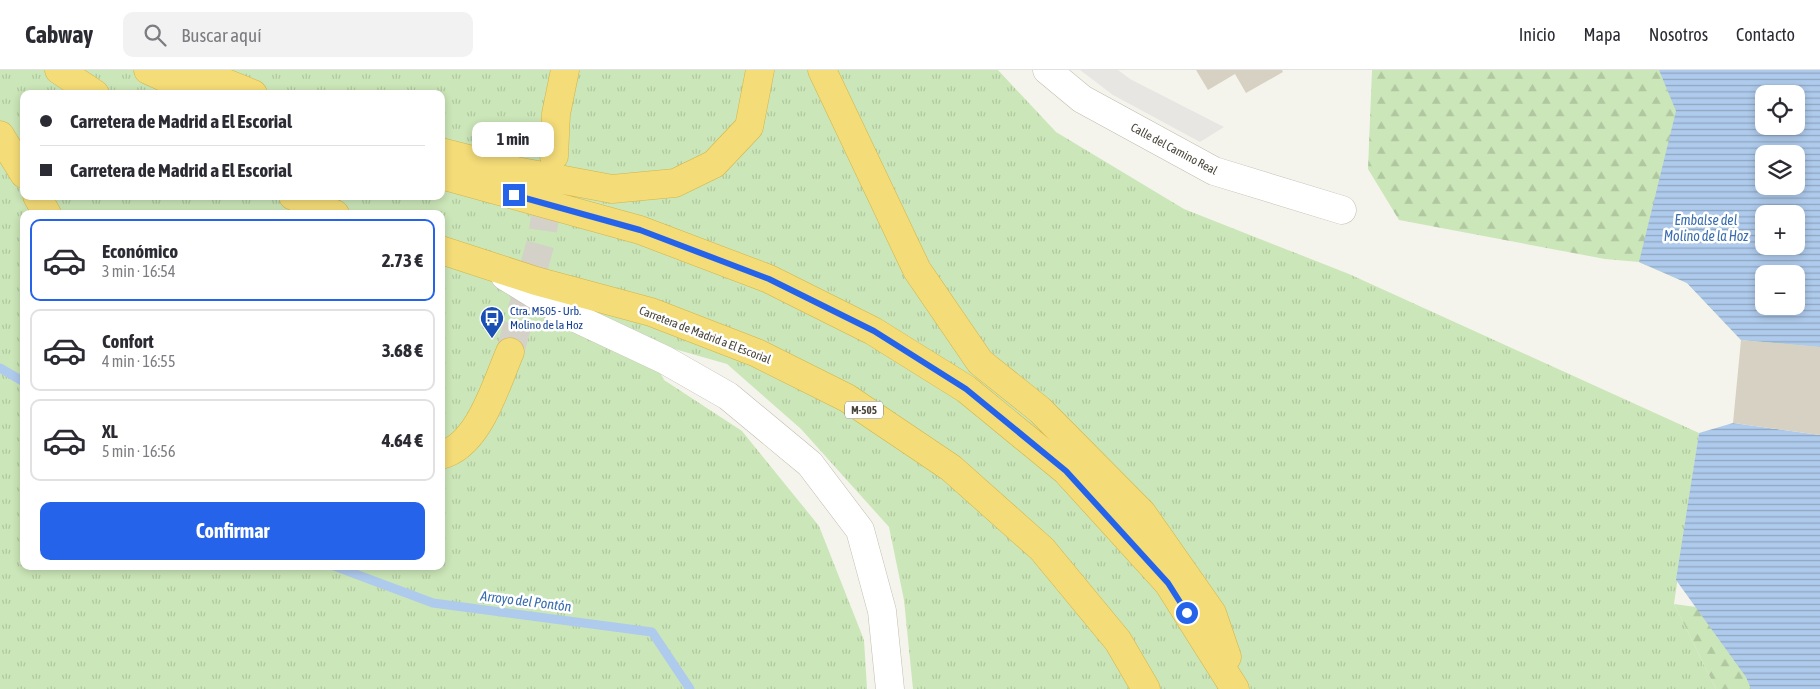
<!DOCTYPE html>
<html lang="es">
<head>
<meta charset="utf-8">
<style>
  body { margin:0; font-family:"Asap Condensed",sans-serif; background:#f2f2f3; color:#2b2b33; height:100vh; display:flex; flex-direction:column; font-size:19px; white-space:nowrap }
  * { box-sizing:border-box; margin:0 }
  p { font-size:16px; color:#7c7c81 }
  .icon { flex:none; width:28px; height:28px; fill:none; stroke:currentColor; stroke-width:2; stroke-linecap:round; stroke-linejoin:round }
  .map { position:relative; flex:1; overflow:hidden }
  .drawer { position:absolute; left:20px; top:140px; width:425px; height:360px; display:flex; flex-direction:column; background:#fff; border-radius:10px; box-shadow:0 2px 8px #0003 }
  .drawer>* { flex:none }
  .top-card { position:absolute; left:20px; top:20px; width:425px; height:110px; border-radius:10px; box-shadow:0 2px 8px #0003; display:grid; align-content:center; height:110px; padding:0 20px; background:#fff }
  .fabs { position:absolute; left:1755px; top:15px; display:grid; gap:10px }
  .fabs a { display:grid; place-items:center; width:50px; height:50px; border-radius:10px; background:#fff; box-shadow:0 2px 8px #0003; font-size:25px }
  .end { position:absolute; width:22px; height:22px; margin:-11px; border:6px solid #2563eb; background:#fff; box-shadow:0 0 0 2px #fff }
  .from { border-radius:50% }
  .bubble { position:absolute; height:35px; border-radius:10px; background:#fff; box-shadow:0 2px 8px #0003; font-size:16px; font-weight:700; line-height:35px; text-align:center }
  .top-card b { display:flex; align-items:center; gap:18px; height:48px; font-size:19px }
  .top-card b+b { border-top:1px solid #e1e1e2 }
  .top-card i { width:12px; height:12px; background:#2b2b33 }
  ul { padding:9px 0 0; list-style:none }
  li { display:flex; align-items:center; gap:15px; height:82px; margin:0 10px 8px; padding:0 10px; border:2px solid #e1e1e2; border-radius:10px }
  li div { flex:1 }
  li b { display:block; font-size:19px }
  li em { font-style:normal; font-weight:700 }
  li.on { border-color:#2563eb }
  li>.icon { width:45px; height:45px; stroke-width:1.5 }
  .action { display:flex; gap:10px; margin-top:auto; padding:10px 20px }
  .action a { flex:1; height:58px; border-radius:10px; background:#2563eb; color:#fff; font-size:20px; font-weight:700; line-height:58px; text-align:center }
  header { display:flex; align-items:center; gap:30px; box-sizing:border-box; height:70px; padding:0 25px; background:#fff; border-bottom:1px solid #e1e1e2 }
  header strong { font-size:24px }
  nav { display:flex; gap:28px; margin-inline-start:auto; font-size:18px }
  .search { width:350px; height:45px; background:#f2f2f3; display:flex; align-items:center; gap:12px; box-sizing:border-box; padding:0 18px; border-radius:10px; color:#7c7c81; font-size:19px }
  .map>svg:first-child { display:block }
  .grass { fill:url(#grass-tufts); fill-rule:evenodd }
  .forest { fill:url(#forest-firs); fill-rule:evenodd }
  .parking { fill:#e7e6e3 }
  .water { fill:url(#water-rules); fill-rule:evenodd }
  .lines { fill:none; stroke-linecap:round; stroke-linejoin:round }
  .stream { stroke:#aecaec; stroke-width:9 }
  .building { fill:#d6d1c2 }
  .highway-tunnel { stroke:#d3d1c8; stroke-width:28; stroke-dasharray:28 14; stroke-linecap:butt }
  .street-casing { stroke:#c0bdaf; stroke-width:29 }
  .highway-casing { stroke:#d4b447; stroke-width:29 }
  .street { stroke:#fff; stroke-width:28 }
  .highway { stroke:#f4dc78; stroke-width:28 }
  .route { stroke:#2563eb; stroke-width:6 }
  .labels { text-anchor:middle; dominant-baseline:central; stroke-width:5; stroke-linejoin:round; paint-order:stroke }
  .shield { fill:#fff; stroke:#807d75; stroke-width:1 }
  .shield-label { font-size:11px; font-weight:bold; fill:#49453a }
  .street-label { font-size:12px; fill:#49453a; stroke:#fff }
  .transit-label { font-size:12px; fill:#164399; stroke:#fff; text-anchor:start }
  .water-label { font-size:14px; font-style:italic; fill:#396daf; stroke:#fff }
</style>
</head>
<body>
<header>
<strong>Cabway</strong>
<div class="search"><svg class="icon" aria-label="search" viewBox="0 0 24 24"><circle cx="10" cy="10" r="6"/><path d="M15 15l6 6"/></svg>Buscar aquí</div>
<nav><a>Inicio</a><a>Mapa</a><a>Nosotros</a><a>Contacto</a></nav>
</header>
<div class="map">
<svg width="1820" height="619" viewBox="0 0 1820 619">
  <defs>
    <pattern id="grass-tufts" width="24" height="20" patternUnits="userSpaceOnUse" patternTransform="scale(1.25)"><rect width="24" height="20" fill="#cbe6b8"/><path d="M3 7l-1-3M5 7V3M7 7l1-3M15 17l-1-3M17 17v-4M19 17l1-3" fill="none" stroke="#b0c79f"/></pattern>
    <pattern id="forest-firs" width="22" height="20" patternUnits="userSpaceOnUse" patternTransform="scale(1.25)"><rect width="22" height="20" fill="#cbe6b8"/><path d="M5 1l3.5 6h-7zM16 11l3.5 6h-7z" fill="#b0c79f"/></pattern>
    <pattern id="water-rules" width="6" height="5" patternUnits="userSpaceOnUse" patternTransform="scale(1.25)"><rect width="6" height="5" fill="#aecaec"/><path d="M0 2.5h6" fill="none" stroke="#90a6c0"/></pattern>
  </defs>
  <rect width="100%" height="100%" fill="#f5f4ec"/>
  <path class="grass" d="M0 0H998L1056 62 1184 139 1349 204 1699 363 1674 534 1716 619H913L904 530 889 457 801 359 727 294 643 270 664 310 742 361 819 456 864 570 867 619H0ZM24 24H441V126H24ZM24 144H441V496H24Z"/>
  <path class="forest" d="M1372 0H1820V279L1741 270 1687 213 1639 192 1605 189 1399 150 1368 99ZM1764 24H1796V56H1764ZM1764 84H1796V116H1764ZM1764 144H1796V176H1764ZM1764 204H1796V236H1764Z
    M1674 534 1820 554V619H1716Z"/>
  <path class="parking" d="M1080 0H1118L1130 9 1224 57 1200 72 1113 25Z"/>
  <path class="water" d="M1659 0H1820V277L1741 270 1687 213 1639 192 1676 41ZM1764 24H1796V56H1764ZM1764 84H1796V116H1764ZM1764 144H1796V176H1764ZM1764 204H1796V236H1764Z
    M1733 353 1820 365V619H1751L1746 607 1676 510 1699 363Z"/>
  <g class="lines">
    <path class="stream" d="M0 298 24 312
      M334 496 433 533 652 562 690 619"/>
  </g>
  <path class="building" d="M1196 0H1282L1283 2 1246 23 1235 4 1208 20Z
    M1741 270 1820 277V365L1733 353Z"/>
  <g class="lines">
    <path class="highway-tunnel" d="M510 282 542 168 550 111"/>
    <g class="street-casing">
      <path id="street" d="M1047 0 1082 29 1214 101 1342 140
        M505 206 565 243 665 290 728 326 810 394 860 460 882 541 890 619"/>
    </g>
    <g class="highway-casing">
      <path id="highway" d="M59 0 95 24
        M148 0 201 24
        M194 0 253 24
        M822 0 917 200 980 292 1040 340 1142 443 1212 543 1227 587
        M0 65 24 104
        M441 82 516 101 612 119 675 113 714 94 749 57 760 0
        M554 86 556 44 565 0
        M441 105 640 160 769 209 873 261 966 319 1066 401 1168 513 1235 619
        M37 126 47 144
        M293 126 335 144
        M441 180 536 211 651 242 757 283 847 328 951 398 1042 479 1118 571 1146 619
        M441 385C479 376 496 314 510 282"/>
    </g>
    <use href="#street" class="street"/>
    <use href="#highway" class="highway"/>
  </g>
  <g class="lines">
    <path class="route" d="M514 125 640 160 769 209 874 261 966 319 1066 401 1168 513 1187 543"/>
  </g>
  <defs>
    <g id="bus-pin" transform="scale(1.25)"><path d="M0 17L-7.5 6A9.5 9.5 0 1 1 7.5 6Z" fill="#1a4fb4" stroke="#fff"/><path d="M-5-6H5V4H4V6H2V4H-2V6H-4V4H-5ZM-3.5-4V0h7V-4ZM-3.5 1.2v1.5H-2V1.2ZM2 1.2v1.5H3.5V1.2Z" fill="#fff"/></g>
  </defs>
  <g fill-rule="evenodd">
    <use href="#bus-pin" x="492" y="248"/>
  </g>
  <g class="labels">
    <rect class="shield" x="845" y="331.5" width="38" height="17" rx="4"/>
    <g class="shield-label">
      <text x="864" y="340">M-505</text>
    </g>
    <g class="street-label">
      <text transform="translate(1174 79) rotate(28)">Calle del Camino Real</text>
      <text transform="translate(705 265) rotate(21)">Carretera de Madrid a El Escorial</text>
    </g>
    <g class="transit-label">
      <text x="510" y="241">Ctra. M505 - Urb.<tspan x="510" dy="14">Molino de la Hoz</tspan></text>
    </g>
    <g class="water-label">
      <text x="1706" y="150">Embalse del<tspan x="1706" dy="16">Molino de la Hoz</tspan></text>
      <text transform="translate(526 531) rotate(7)">Arroyo del Pontón</text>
    </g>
  </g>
</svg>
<div class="fabs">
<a><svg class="icon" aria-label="locate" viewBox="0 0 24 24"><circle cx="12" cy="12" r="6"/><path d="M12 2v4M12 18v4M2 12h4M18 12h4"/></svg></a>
<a><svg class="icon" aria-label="layers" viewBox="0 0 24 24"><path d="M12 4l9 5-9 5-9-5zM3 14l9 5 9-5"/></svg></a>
<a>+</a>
<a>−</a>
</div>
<i class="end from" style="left:1187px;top:543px"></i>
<i class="end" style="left:514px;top:125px"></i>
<div class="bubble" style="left:472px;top:52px;width:82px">1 min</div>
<div class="top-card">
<b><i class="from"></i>Carretera de Madrid a El Escorial</b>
<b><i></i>Carretera de Madrid a El Escorial</b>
</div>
<section class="drawer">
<ul>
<li class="on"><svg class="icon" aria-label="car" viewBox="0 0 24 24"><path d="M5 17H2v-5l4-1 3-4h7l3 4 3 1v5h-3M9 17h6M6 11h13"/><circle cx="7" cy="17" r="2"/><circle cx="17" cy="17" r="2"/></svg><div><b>Económico</b><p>3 min · 16:54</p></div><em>2.73 €</em></li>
<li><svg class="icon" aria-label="car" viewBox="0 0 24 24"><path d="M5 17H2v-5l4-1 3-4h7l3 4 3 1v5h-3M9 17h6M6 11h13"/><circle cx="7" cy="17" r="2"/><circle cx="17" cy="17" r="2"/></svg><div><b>Confort</b><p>4 min · 16:55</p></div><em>3.68 €</em></li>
<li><svg class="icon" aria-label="car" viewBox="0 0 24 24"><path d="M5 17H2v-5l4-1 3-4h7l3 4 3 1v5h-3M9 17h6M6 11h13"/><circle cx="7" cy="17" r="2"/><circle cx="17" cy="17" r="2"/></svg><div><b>XL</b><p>5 min · 16:56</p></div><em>4.64 €</em></li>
</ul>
<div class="action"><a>Confirmar</a></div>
</section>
</div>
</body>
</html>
